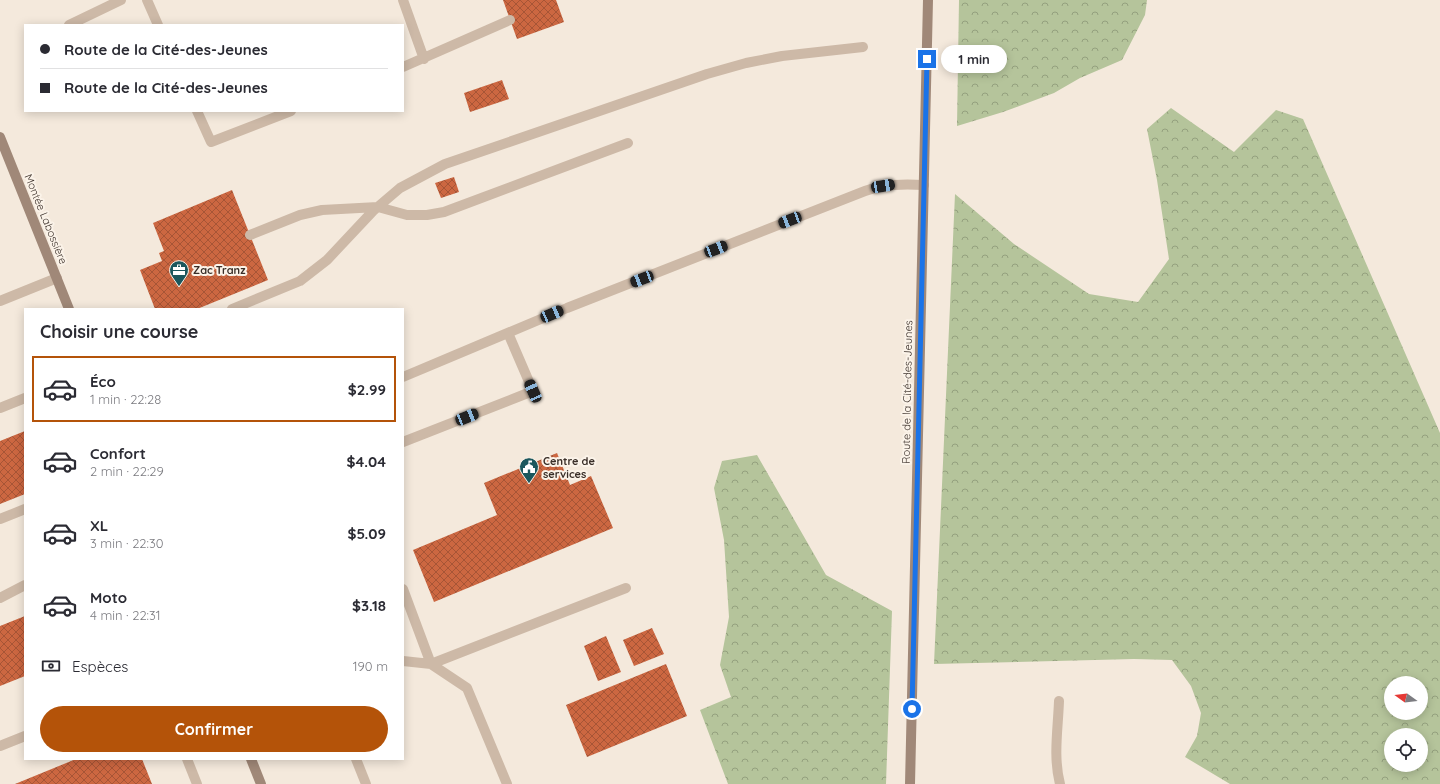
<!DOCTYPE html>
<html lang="fr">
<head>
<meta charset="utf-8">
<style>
  body { margin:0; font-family:Quicksand,sans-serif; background:#f2f2f3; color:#2b2b33; height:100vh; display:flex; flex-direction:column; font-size:15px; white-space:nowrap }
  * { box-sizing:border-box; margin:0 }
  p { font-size:13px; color:#7c7c81 }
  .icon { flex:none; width:22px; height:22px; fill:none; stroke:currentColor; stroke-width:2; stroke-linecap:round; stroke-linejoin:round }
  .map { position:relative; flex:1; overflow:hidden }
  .panel { position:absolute; left:24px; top:308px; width:380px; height:452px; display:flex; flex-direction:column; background:#fff; border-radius:0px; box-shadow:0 2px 10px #0003 }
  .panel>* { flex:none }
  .guide { position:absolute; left:24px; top:24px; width:380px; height:88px; border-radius:0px; box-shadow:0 2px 10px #0003; display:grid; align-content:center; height:88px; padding:0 16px; background:#fff }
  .needle { width:26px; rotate:285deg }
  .controls { position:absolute; left:1384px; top:676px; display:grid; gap:8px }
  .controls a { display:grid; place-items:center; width:44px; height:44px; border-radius:50%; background:#fff; box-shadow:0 2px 10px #0003; font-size:20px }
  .end { position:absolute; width:18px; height:18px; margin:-9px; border:5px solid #1a73e8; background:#fff; box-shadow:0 0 0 2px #fff }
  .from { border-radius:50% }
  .bubble { position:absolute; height:28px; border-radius:14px; background:#fff; box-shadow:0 2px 10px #0003; font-size:13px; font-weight:700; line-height:28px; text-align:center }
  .car { position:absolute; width:12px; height:24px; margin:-12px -6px; border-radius:5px; box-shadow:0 0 3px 1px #0007; background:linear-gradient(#222 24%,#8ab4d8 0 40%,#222 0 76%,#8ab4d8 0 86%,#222 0) }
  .guide b { display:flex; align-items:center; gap:14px; height:38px; font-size:15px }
  .guide b+b { border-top:1px solid #e1e1e2 }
  .guide i { width:10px; height:10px; background:#2b2b33 }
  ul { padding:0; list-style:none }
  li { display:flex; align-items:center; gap:12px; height:66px; margin:0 8px 6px; padding:0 8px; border:2px solid transparent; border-radius:0px }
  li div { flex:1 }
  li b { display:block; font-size:15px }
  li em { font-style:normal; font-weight:700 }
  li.on { border-color:#b45309 }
  li>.icon { width:36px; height:36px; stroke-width:1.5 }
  h2 { padding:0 16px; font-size:18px; line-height:48px }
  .pay { display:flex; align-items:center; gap:10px; height:44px; padding:0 16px; font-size:15px }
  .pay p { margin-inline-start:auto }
  .button { display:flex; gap:8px; margin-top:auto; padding:8px 16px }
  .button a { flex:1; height:46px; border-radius:24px; background:#b45309; color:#fff; font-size:16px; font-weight:700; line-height:46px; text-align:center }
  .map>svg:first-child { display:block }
  .forest { fill:url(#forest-crowns); fill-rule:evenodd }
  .building { fill:url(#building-cross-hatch) }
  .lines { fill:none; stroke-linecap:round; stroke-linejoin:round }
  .lane { stroke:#cdb9a7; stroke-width:10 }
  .secondary { stroke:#a08878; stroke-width:10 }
  .route { stroke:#1a73e8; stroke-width:5 }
  .labels { text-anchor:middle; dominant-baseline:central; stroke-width:4; stroke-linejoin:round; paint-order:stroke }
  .street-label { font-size:11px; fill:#392e28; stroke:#fbf3e9 }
  .poi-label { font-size:11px; font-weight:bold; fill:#392e28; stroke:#fbf3e9; text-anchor:start }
</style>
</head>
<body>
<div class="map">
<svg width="1440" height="784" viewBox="0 0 1440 784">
  <defs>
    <pattern id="forest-crowns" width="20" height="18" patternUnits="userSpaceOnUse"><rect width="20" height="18" fill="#b5c49b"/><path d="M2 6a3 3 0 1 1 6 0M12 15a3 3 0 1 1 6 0" fill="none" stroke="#94a07e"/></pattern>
    <pattern id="building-cross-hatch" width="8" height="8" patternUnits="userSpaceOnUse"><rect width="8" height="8" fill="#cc6741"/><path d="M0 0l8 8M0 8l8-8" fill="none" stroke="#a75536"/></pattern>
  </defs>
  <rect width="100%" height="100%" fill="#f4e9dc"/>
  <path class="forest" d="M959 0H1147L1145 15 1122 60 1080 78 1054 93 1003 112 957 126Z
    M1171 108 1234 152 1276 110 1303 119 1440 433V784H1230L1185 757 1197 736 1201 713 1191 686 1172 660 1134 659 934 664 955 194 1014 244 1089 294 1138 302 1169 259 1157 180 1147 129ZM1391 683H1421V713H1391ZM1391 735H1421V765H1391Z
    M757 455 826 575 892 611 886 784H728L700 710 731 697 720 665 729 617 724 540 714 488 722 461Z"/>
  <path class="building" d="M503 0H556L564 22 517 39Z
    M502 80 509 99 470 112 464 93Z
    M454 177 459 192 441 198 435 183Z
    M232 190 268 280 197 309H155L140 270 162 261 159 253 164 251 153 223Z
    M25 431V494L0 504V441Z
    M557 453 570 485 591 476 613 528 434 602 413 550 497 515 484 483Z
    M25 616V676L0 686V626Z
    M652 628 664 654 634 666 623 640Z
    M606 636 621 672 598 681 584 646Z
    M666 664 687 716 587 757 566 705Z
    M76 759H142L152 784H15Z"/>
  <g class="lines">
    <path class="lane" d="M147 0 158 25
      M403 0 424 59
      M69 25 121 0
      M403 67 510 20
      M197 111 211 142 291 111
      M250 235 300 215 322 210 378 207 407 215H427L444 212 628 143
      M0 301 57 278
      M232 309 300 281 327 260 373 211 400 188 445 164 707 74 746 63 782 56 863 47
      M403 377 567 308 865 191C884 184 904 184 924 185
      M0 408 25 398
      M403 442 533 391 508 333
      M0 519 25 509
      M403 589 431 664
      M0 598 25 585
      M403 661 431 664 467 688 507 784
      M431 664 626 588
      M1059 701C1058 729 1053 757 1060 784
      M0 746 25 736
      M187 759 197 784
      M356 759 366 784"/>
    <path class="secondary" d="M0 137 69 309
      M251 759 261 784
      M910 784 928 0"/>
  </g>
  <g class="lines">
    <path class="route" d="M912 709 927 59"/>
  </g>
  <defs>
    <g id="office-pin" transform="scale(1)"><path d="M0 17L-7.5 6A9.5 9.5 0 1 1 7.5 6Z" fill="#1b575d" stroke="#fbf3e9"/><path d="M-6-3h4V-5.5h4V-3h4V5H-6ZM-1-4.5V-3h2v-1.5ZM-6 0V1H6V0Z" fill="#fff"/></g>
    <g id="civic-pin" transform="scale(1)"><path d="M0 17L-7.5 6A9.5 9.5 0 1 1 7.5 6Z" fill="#1b575d" stroke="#fbf3e9"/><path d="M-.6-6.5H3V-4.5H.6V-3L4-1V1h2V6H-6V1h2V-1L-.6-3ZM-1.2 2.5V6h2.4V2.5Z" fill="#fff"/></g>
  </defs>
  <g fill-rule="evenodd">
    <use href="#office-pin" x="179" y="270"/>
    <use href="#civic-pin" x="529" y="467"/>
  </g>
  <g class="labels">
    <g class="street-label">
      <text transform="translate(46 219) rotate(68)">Montée Labossière</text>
      <text transform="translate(907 392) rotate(-89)">Route de la Cité-des-Jeunes</text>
    </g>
    <g class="poi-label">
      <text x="193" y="270">Zac Tranz</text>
      <text x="543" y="461">Centre de<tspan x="543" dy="13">services</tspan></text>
    </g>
  </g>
</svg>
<div class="controls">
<a><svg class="needle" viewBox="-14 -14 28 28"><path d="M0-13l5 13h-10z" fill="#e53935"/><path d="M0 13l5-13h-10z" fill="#7c7c81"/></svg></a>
<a><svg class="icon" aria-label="locate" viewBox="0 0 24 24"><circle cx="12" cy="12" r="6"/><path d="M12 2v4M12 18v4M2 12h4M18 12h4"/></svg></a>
</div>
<i class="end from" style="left:912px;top:709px"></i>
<i class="end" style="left:927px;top:59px"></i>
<div class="bubble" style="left:941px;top:45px;width:66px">1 min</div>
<i class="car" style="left:883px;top:186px;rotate:81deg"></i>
<i class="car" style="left:790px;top:220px;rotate:249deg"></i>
<i class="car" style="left:716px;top:249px;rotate:69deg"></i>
<i class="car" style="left:642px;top:279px;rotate:249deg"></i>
<i class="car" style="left:552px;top:314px;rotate:67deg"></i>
<i class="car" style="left:533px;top:391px;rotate:336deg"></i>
<i class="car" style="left:467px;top:417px;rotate:68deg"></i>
<div class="guide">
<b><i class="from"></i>Route de la Cité-des-Jeunes</b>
<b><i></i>Route de la Cité-des-Jeunes</b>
</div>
<section class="panel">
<h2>Choisir une course</h2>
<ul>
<li class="on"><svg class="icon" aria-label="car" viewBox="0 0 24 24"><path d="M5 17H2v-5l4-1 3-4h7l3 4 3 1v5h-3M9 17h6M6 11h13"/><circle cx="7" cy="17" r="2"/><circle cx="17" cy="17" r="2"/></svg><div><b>Éco</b><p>1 min · 22:28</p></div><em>$2.99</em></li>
<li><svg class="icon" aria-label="car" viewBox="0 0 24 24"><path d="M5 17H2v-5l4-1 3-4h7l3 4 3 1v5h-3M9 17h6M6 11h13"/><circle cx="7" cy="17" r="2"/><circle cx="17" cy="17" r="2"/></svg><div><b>Confort</b><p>2 min · 22:29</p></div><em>$4.04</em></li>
<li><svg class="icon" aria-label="car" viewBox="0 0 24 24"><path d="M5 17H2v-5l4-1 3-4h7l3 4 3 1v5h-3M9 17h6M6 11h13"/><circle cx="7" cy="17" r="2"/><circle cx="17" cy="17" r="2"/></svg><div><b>XL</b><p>3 min · 22:30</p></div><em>$5.09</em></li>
<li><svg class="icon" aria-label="car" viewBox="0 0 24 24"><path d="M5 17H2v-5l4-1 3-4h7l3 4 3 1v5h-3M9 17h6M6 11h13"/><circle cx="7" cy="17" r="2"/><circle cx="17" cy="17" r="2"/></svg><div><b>Moto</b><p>4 min · 22:31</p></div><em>$3.18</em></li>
</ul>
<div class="pay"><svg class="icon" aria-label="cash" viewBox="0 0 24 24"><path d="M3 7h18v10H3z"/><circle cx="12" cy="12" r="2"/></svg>Espèces<p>190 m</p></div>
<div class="button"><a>Confirmer</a></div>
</section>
</div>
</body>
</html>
